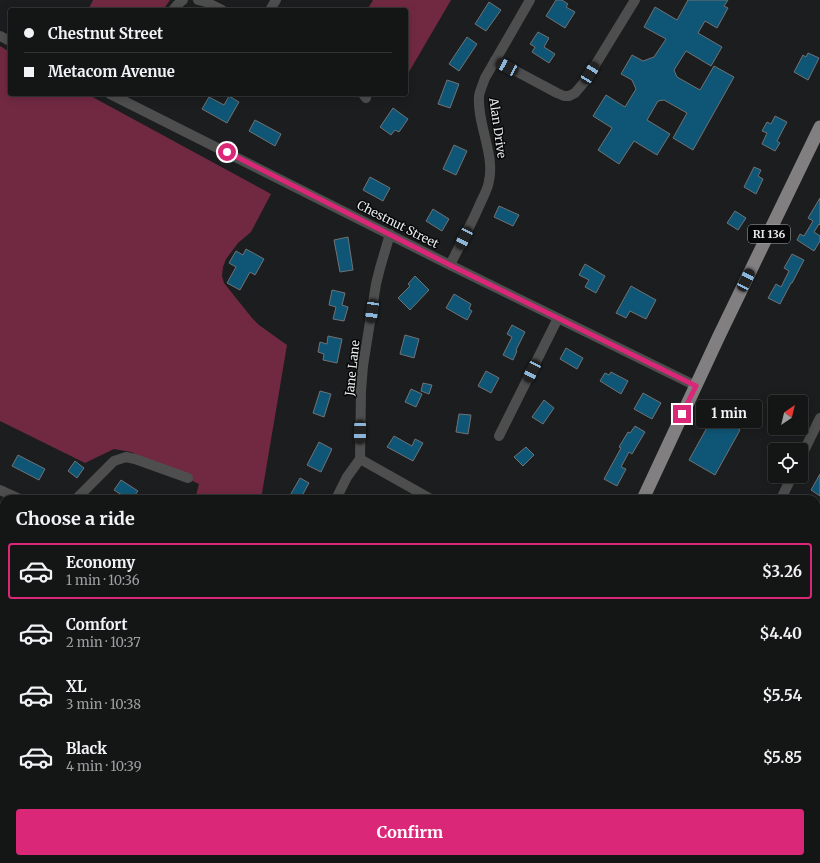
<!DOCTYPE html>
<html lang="en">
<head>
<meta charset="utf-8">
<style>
  body { margin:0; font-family:Merriweather,serif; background:#1d1f1f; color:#f1f3f6; height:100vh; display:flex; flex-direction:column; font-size:15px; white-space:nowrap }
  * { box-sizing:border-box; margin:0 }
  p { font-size:13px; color:#9d9fa1 }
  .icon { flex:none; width:22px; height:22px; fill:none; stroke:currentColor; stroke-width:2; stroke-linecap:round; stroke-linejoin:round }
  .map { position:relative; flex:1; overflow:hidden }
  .sheet { position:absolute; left:0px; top:495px; width:820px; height:368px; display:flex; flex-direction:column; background:#141616; border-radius:12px 12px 0 0; box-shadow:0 2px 10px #0003,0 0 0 1px #333535 }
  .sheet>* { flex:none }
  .guide { position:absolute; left:8px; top:8px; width:400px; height:88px; border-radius:4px; box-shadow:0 2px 10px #0003,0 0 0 1px #333535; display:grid; align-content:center; height:88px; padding:0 16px; background:#141616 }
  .needle { width:26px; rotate:35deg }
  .controls { position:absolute; left:768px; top:395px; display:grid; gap:8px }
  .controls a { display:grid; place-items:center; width:40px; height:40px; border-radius:4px; background:#141616; box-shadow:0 2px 10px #0003,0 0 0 1px #333535; font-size:20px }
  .end { position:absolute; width:18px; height:18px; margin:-9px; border:5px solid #db2777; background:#fff; box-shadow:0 0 0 2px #fff }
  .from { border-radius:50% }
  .bubble { position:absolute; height:28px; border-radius:4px; background:#141616; box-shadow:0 2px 10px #0003,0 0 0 1px #333535; font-size:13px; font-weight:700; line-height:28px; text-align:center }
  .car { position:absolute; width:12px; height:24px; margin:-12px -6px; border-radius:5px; box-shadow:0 0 3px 1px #0007; background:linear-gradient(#222 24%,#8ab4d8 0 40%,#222 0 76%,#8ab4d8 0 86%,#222 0) }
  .guide b { display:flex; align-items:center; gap:14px; height:38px; font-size:15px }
  .guide b+b { border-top:1px solid #333535 }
  .guide i { width:10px; height:10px; background:#f1f3f6 }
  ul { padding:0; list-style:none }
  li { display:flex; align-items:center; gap:12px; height:56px; margin:0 8px 6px; padding:0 8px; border:2px solid transparent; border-radius:4px }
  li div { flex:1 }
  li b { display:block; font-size:15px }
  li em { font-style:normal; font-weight:700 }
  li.selected { border-color:#db2777 }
  li>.icon { width:36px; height:36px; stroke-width:1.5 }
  h2 { padding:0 16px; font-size:18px; line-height:48px }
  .button { display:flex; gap:8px; margin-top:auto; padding:8px 16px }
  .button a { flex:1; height:46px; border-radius:4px; background:#db2777; color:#fff; font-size:16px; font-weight:700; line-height:46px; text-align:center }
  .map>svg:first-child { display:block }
  .forest { fill:#712942 }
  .building { fill:#0f5676; stroke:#707274 }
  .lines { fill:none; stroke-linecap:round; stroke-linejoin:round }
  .minor { stroke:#4f4e4e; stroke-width:10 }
  .major { stroke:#827f80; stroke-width:13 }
  .route { stroke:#db2777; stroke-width:5 }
  .labels { text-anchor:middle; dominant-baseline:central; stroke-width:3; stroke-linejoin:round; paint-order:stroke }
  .shield { fill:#060708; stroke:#a4a6a7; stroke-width:1 }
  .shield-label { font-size:11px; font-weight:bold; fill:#e8eaeb }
  .street-label { font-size:12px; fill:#e8eaeb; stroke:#060708 }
</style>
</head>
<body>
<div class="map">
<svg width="820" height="863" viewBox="0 0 820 863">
  <rect width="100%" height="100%" fill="#1b1d1e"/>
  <path class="forest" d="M93 0H170L163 10H88Z
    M373 0H451L406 77V10H367Z
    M0 46 10 52V94H87L271 194 251 232 238 243 226 259 223 267 222 276 224 283 252 318 259 325 287 345 261 499H195L199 484 131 452 114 449 85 463 0 421Z
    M820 630V775L816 774V639Z
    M4 648V774L0 772V655Z"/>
  <path class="building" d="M556 0H562L568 4 566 7 575 12 565 28 546 16Z
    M688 0H728L724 6 728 8 717 28 705 21 698 33 722 47 711 66 686 51 674 70 677 77 700 90 714 66 734 77 693 150 673 138 687 113 664 100 658 101 647 120 670 134 657 155 634 141 619 164 598 150 612 128 593 116 606 95 625 107 636 89 632 80 621 74 632 55 643 61 654 57 666 39 644 27 655 7 677 20Z
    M489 2 501 10 486 31 475 24Z
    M538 32 549 38 544 47 555 54 549 63 532 52 535 47 530 44Z
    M467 37 477 44 459 71 449 64Z
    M808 53 819 58 808 80 794 72 803 55 806 57Z
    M447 80 459 84 450 108 438 104Z
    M229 96 239 102 227 123 202 109 209 97 224 105Z
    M393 108 408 119 399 132 395 130 391 135 380 127Z
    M775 116 787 122 777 141 780 143 775 151 762 144 767 133 762 131 767 122 771 124Z
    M255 120 281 134 275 146 249 131Z
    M454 145 467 151 456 175 443 169Z
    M754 167 761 170 758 176 763 179 756 194 744 187Z
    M370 177 390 188 383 201 363 190Z
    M820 198V225L819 224 814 232 820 236V241L814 251 797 240 800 234 804 236 813 221 808 218Z
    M499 206 519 215 513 226 494 217Z
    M433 209 449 219 442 231 426 221Z
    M735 211 746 218 738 230 727 223Z
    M348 237 353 270 340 272 334 240Z
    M246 249 264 259 255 275 250 272 240 290 227 283 236 267 229 263 236 251 243 255Z
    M792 254 804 260 792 283H791L780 304 768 298 776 284 781 287 789 271 784 268Z
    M585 264 605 276 596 293 585 287 589 280 579 275Z
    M415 276 429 290 410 310 398 298 410 286 408 284Z
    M631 286 656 300 646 319 630 311 626 318 616 313Z
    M332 290 345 293 342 305 348 307 344 321 333 319 336 307 329 305Z
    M454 294 471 304 469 309 472 311 467 320 446 308Z
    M512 325 525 332 516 350 517 351 513 360 503 355 512 337 507 334Z
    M405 335 419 339 414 358 400 354Z
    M328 336 342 339 337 363 323 360 324 354 318 352 320 342 327 344Z
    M566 348 583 358 577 369 560 359Z
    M486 371 499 378 491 393 478 386Z
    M611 372 628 381 621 394 600 381 605 373 609 375Z
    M423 383 432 385 429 394 421 391Z
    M411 389 422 394 416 407 405 402Z
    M320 391 331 394 324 417 313 413Z
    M643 393 661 403 652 419 634 409Z
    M544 400 554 408 543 424 532 417Z
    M459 414 471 415 468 434 456 432Z
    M714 415 740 430 715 475 689 460Z
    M635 426 645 432 632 454 629 452 621 467 626 469 617 486 604 479 621 448 619 447 628 432 630 433Z
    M394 436 412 446 415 439 423 443 413 461 387 447Z
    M319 442 332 449 321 472 307 465Z
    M526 447 534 455 523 466 514 457Z
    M18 455 45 469 39 480 12 466Z
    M75 461 84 468 77 478 68 471Z
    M820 474V496L811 490Z
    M300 478 309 483 303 494 312 499H288Z
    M121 480 138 491 132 499H128L114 490Z"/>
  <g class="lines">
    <path class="minor" d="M198 0 206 2 222 10
      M173 10 177 5 183 0
      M270 10 276 0
      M0 36 10 41
      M495 60 557 93 564 96H569L575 93 586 80 635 0
      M110 94 450 265 696 386
      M363 94 366 98
      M450 265C460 245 471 225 480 204 483 197 488 189 489 181 495 154 477 124 479 96 480 90 483 84 485 78L530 0
      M499 436 558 318
      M801 457 820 418
      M360 459 431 499
      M0 490 20 499
      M76 499 114 461 126 457 135 459 188 478
      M336 499 347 477 360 459 361 391 363 366 376 284 380 268 390 234
      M781 499 792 476
      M816 611 820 613
      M0 829 4 831
      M59 859 66 863
      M330 859 337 863
      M655 859 662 863
      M742 859 750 863"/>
    <path class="major" d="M643 499 719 336 820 127
      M468 863 470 859"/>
  </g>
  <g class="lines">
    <path class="route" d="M227 152 450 265 696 386 682 414"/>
  </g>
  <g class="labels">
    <rect class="shield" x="748" y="225" width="42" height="18" rx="3"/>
    <g class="shield-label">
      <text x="769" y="234">RI 136</text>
    </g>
    <g class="street-label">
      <text transform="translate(498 128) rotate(82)">Alan Drive</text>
      <text transform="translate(398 224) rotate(27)">Chestnut Street</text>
      <text transform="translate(352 368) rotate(-84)">Jane Lane</text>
    </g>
  </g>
</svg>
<div class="controls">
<a><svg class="needle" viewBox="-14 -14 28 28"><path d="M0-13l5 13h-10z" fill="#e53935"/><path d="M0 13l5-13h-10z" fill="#9d9fa1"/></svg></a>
<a><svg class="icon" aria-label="locate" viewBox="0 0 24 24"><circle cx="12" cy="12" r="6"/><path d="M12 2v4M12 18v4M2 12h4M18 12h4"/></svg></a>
</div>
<i class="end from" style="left:227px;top:152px"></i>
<i class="end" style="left:682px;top:414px"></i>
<div class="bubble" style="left:696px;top:400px;width:66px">1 min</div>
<i class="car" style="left:507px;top:67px;rotate:298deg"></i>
<i class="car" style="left:590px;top:73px;rotate:32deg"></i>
<i class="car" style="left:464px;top:238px;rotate:206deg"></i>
<i class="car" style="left:746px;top:280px;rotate:26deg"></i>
<i class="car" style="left:372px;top:311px;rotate:188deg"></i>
<i class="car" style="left:532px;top:371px;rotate:207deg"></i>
<i class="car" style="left:360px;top:432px;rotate:181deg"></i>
<div class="guide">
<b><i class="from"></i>Chestnut Street</b>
<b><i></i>Metacom Avenue</b>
</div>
<section class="sheet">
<h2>Choose a ride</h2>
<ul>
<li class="selected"><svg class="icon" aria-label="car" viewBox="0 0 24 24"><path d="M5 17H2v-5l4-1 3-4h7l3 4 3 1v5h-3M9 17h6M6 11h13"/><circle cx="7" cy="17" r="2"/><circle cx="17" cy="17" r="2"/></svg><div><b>Economy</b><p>1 min · 10:36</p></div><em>$3.26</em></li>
<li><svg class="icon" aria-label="car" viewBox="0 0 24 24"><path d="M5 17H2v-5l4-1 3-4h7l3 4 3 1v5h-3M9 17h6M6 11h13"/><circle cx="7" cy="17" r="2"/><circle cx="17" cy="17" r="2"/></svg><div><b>Comfort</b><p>2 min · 10:37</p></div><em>$4.40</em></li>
<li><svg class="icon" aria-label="car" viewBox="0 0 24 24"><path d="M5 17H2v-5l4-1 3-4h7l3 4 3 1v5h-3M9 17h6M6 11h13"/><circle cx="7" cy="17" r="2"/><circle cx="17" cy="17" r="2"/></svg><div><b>XL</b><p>3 min · 10:38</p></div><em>$5.54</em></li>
<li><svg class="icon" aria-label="car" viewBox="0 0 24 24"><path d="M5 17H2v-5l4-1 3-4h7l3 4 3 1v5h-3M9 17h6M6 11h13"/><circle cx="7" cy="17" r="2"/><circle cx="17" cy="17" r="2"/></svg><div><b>Black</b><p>4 min · 10:39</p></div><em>$5.85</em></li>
</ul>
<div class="button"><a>Confirm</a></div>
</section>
</div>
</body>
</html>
